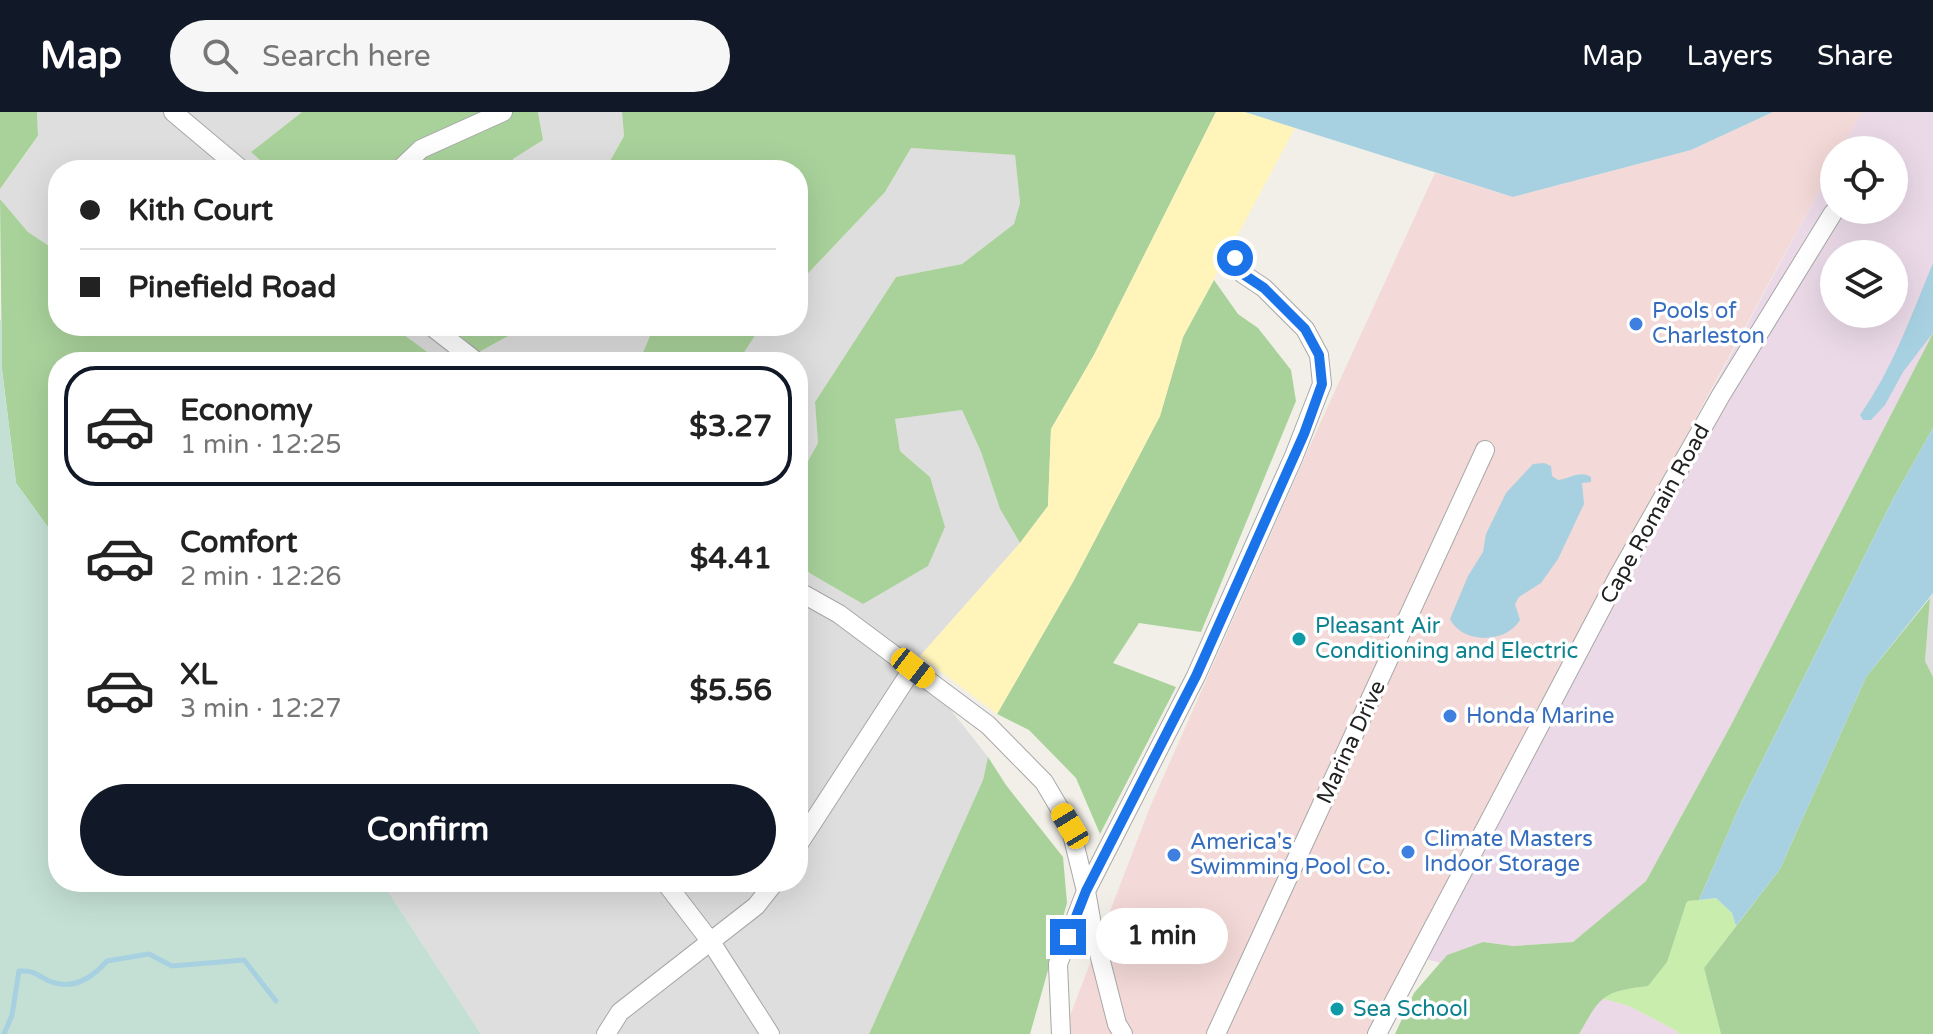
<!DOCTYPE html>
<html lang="en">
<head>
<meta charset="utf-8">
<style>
  body { margin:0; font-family:"Varela Round",sans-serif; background:#f6f6f6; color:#222; height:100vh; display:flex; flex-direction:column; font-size:30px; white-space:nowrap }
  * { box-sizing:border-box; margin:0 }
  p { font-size:26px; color:#767676 }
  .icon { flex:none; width:44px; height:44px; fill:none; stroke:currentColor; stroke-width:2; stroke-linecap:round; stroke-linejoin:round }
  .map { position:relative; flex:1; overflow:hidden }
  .sheet { position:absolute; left:48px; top:240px; width:760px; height:540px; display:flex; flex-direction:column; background:#fff; border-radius:32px; box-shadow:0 8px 32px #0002 }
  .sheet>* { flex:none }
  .hud { position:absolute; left:48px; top:48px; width:760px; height:176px; border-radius:32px; box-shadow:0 8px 32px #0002; display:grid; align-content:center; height:176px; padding:0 32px; background:#fff }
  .controls { position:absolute; left:1820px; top:24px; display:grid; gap:16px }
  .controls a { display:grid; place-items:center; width:88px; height:88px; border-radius:50%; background:#fff; box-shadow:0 8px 32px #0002; font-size:40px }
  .end { position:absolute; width:36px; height:36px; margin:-18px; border:10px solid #1a73e8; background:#fff; box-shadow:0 0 0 4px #fff }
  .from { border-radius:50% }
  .bubble { position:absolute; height:56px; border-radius:28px; background:#fff; box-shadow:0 8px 32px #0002; font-size:26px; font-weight:700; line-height:56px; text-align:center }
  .car { position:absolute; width:24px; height:48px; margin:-24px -12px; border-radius:10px; box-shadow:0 0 6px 2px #0007; background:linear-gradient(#f5c518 24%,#345 0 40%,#f5c518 0 76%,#345 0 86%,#f5c518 0) }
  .hud b { display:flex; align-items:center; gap:28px; height:76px; font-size:30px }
  .hud b+b { border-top:2px solid #e0e0e0 }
  .hud i { width:20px; height:20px; background:#222 }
  ul { padding:14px 0 0; list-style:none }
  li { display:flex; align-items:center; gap:24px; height:120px; margin:0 16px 12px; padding:0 16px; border:4px solid transparent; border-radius:32px }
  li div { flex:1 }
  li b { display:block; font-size:30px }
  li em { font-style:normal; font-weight:700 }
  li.on { border-color:#111827 }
  li>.icon { width:72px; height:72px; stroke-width:1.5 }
  .button { display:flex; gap:16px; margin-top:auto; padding:16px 32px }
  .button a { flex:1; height:92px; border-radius:48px; background:#111827; color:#fff; font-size:32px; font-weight:700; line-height:92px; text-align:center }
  header { display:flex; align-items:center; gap:48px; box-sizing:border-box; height:112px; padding:0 40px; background:#111827; color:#fff }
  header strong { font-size:38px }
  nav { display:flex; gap:44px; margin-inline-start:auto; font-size:28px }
  .search { width:560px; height:72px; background:#f6f6f6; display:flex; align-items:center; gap:20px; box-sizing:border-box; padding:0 28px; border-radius:44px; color:#767676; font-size:30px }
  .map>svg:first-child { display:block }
  .residential { fill:#dfdede }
  .commercial { fill:#f3d9d7 }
  .industrial { fill:#ebd9e7; fill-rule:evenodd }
  .grass { fill:#c9edad }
  .forest { fill:#a9d29b }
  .wetland { fill:#c4e0d5 }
  .sand { fill:#fff4b9 }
  .water { fill:#a7d1e1 }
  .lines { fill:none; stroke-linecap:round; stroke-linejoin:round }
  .stream { stroke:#a7d1e1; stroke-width:5 }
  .minor-casing { stroke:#a8a8a8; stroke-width:20 }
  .minor { stroke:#fff; stroke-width:18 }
  .route { stroke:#1a73e8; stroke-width:10 }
  .shop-dot { fill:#3f7fe0; stroke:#fff; stroke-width:3 }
  .culture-dot { fill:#0f9aa8; stroke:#fff; stroke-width:3 }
  .labels { text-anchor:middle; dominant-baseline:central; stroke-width:7; stroke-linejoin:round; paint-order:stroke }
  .shop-label { font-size:22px; fill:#366cbe; stroke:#fff; text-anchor:start }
  .street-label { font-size:22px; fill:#212121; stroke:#fff }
  .culture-label { font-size:22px; fill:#0d838f; stroke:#fff; text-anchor:start }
</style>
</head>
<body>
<header>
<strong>Map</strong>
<div class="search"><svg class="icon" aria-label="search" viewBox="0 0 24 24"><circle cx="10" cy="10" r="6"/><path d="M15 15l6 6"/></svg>Search here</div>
<nav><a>Map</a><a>Layers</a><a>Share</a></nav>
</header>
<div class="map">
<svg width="1933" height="922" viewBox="0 0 1933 922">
  <rect width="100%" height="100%" fill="#f2efe8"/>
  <path class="residential" d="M37 0H302L251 40 271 58H58V140L28 120 0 87V77L38 25Z
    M538 0H622L624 24 605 58H513V47L543 28Z
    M911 36 1015 43 1020 91 1014 112 962 152 896 165 815 290 818 331 798 367V250H738L761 214H798V172L885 80Z
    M392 214H449L479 240 510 223 573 214H649L650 224 639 250H441Z
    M962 298 981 340 1000 397 1020 431 920 544 901 557 943 588 988 645 983 668 869 922H481L382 770H798V451L811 462 863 492 930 365 900 339 895 307Z
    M1933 481V565L1925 549 1930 486Z"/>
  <path class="commercial" d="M1773 0H1862L1841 38H1834V51L1654 383 1367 922H1063L1150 695 1317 318 1435 61 1513 85 1691 38Z"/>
  <path class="industrial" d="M1862 0H1933V221L1730 615 1646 769 1573 830 1513 834 1483 830 1447 843 1440 851 1409 842 1834 51V98H1894V38H1841ZM1834 142H1894V202H1834Z
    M1601 886 1629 894 1677 919 1679 922H1579Z"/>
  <path class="grass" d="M1716 786 1732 801 1736 814 1704 856 1721 922H1679L1677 919 1629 894 1601 886 1618 878 1648 874 1688 789Z"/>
  <path class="forest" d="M0 0H37L38 24 0 77Z
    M302 0H538L543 28 513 47V58H271L251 40Z
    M622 0H1216L1094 243 1051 317 1048 394 1020 431 1000 397 981 340 962 298 895 307 900 339 930 365 945 415 928 454 863 492 811 462 798 451V367L818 331 815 290 896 165 962 152 1014 112 1020 91 1015 43 911 36 885 80 798 172V58H605L624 24Z
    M0 87 28 120 58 140V214H392L441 250H58V429L16 371 2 257Z
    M1214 168 1238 202 1258 216 1291 258 1296 289 1201 520 1139 511 1113 551 1176 575 1100 722 1076 666 1029 618 997 602 1074 468 1160 304 1183 225Z
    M449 214H573L510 223 479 240Z
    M649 214H761L738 250H639L650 224Z
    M1933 221V316L1893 387 1740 693 1699 788 1688 789 1686 792 1667 850 1648 874C1601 880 1602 883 1579 922H1395L1414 881 1447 843 1483 830 1513 834 1573 830 1646 769 1730 615Z
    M1930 486 1925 549 1933 565V922H1721L1704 856 1780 757 1866 565Z
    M988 645 1006 673 1063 745 1067 791 1030 922H869L983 668Z"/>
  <path class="wetland" d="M0 206 2 214V257L16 371 58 429V770H382L481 922H0Z"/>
  <path class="sand" d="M1216 0H1245L1295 16 1183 225 1160 304 1074 468 997 602 920 544 1020 431 1048 394 1051 317 1094 243Z"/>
  <path class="water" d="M1245 0H1773L1691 38 1513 85Z
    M1933 151V221L1903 260 1885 293 1871 308H1863L1860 303C1893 256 1911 204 1933 151Z
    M1933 316V481L1866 565 1780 757 1736 814 1732 801 1716 786 1699 788 1740 693 1893 387Z
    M1544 351 1551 354 1552 364 1558 368C1570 367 1579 358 1591 365V370L1582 371 1584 392 1558 447 1541 471 1519 485 1515 492 1520 508C1506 532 1462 532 1450 507L1468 464 1483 440 1486 422 1506 381 1533 352Z"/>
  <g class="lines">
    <path class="stream" d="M4 922 12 903 19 859C33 858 37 863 49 869 72 879 92 866 107 849L149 842 172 854 244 848 276 889"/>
    <g class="minor-casing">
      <path id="minor" d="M173 0 242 58
        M399 58 421 37 503 0
        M431 214 477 250
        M798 479 839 502 988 613 1044 670 1070 714 1086 779 1058 852 1061 922
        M798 733 913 556
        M665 770 711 830 770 922
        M606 922 620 900 756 794 775 770
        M1123 922 1117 912 1093 818 1086 779 1196 564 1294 344 1322 272 1319 243 1305 217 1264 176 1243 162 1235 146
        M1216 922 1485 338
        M1377 922 1619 463 1721 283 1833 101"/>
    </g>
    <use href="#minor" class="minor"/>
  </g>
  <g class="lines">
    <path class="route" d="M1068 825 1086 779 1196 564 1304 322 1322 272 1319 243 1305 217 1264 176 1243 162 1235 146"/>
  </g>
  <g class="shop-dot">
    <circle cx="1636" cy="212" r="8"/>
    <circle cx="1450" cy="604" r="8"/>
    <circle cx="1408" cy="740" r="8"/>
    <circle cx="1174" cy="743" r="8"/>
  </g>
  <g class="culture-dot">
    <circle cx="1299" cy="527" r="8"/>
    <circle cx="1337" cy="897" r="8"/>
  </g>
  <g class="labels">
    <g class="shop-label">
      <text x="1652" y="199">Pools of<tspan x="1652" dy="25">Charleston</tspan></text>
      <text x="1466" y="604">Honda Marine</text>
      <text x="1424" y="727">Climate Masters<tspan x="1424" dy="25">Indoor Storage</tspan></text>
      <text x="1190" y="730">America's<tspan x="1190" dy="25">Swimming Pool Co.</tspan></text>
    </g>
    <g class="street-label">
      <text transform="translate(1655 402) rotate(-61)">Cape Romain Road</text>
      <text transform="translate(1351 630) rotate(-65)">Marina Drive</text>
    </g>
    <g class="culture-label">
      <text x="1315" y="514">Pleasant Air<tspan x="1315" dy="25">Conditioning and Electric</tspan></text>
      <text x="1353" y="897">Sea School</text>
    </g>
  </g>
</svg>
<div class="controls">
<a><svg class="icon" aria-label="locate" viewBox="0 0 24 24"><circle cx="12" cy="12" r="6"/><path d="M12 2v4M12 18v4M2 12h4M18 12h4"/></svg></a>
<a><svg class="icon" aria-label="layers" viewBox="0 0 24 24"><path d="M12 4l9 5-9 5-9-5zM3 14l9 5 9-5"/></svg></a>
</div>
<i class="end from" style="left:1235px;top:146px"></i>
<i class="end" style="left:1068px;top:825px"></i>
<div class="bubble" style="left:1096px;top:796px;width:132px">1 min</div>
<i class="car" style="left:913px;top:556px;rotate:128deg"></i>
<i class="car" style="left:1070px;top:714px;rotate:329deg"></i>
<div class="hud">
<b><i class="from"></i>Kith Court</b>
<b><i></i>Pinefield Road</b>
</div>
<section class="sheet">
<ul>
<li class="on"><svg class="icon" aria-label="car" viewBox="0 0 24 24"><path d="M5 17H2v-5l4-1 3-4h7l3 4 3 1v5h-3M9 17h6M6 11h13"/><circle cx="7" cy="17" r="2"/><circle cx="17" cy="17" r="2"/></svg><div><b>Economy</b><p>1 min · 12:25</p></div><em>$3.27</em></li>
<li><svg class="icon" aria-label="car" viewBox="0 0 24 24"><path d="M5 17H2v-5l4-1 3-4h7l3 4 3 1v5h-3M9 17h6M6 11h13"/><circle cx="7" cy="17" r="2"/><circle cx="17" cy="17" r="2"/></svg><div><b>Comfort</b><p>2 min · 12:26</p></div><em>$4.41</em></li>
<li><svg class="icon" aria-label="car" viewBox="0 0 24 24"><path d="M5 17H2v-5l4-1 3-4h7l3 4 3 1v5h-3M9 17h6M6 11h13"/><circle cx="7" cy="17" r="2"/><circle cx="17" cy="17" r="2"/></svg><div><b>XL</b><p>3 min · 12:27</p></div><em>$5.56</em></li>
</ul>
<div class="button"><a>Confirm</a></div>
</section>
</div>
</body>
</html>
